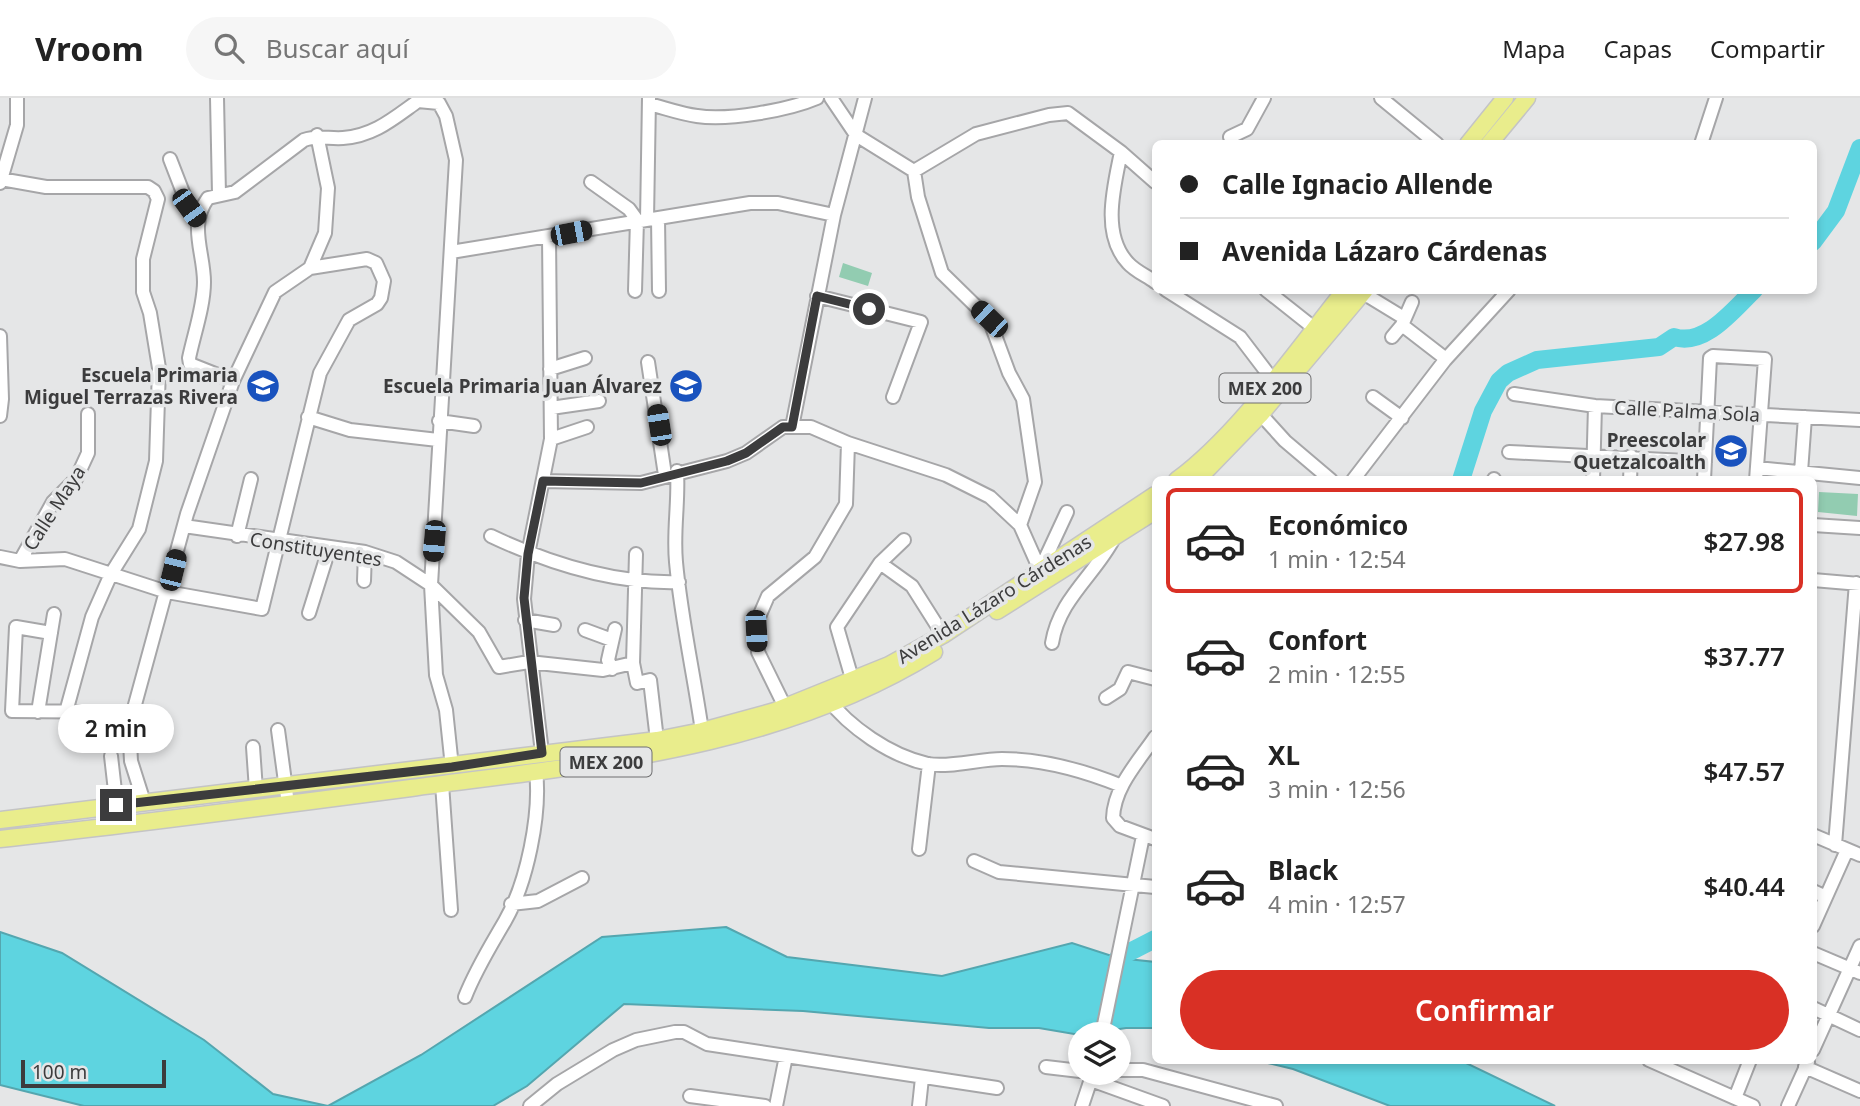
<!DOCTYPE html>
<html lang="es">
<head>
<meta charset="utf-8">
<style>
  body { margin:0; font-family:"Noto Sans",sans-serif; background:#f6f6f6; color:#222; height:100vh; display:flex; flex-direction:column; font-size:26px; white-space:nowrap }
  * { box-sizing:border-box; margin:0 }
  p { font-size:23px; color:#767676 }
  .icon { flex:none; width:38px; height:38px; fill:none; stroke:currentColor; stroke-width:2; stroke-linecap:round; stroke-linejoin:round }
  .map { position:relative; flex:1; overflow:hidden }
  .side { position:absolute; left:1152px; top:378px; width:665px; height:588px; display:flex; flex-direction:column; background:#fff; border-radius:10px; box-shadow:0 4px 10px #0003 }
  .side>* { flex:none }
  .hud { position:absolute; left:1152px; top:42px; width:665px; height:154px; border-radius:10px; box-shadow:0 4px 10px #0003; display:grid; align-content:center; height:154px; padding:0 28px; background:#fff }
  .fabs { position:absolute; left:1068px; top:924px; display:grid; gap:14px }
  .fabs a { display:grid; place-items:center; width:63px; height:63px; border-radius:50%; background:#fff; box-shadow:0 4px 10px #0003; font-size:35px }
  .scale { position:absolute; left:21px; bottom:18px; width:145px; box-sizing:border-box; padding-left:7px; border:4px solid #3c3c3d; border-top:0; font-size:19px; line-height:24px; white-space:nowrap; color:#3c3c3d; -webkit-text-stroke:5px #e5e6e7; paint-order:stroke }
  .end { position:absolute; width:32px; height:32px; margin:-16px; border:9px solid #3c3c3d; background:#fff; box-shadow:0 0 0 4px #fff }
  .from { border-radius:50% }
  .bubble { position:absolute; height:49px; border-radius:24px; background:#fff; box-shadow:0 4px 10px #0003; font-size:23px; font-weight:600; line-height:49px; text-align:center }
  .car { position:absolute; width:21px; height:42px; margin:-21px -10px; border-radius:9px; box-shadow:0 0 5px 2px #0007; background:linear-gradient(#222 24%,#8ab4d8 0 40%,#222 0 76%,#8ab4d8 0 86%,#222 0) }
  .hud b { display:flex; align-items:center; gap:24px; height:66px; font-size:26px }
  .hud b+b { border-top:2px solid #e0e0e0 }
  .hud i { width:18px; height:18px; background:#222 }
  ul { padding:12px 0 0; list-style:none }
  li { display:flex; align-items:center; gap:21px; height:105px; margin:0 14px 10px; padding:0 14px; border:4px solid transparent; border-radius:10px }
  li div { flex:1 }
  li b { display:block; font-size:26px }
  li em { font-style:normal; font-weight:600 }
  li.active { border-color:#d93025 }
  li>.icon { width:63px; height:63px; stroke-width:1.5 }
  .cta { display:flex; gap:14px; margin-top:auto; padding:14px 28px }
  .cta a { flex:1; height:80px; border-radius:42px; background:#d93025; color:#fff; font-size:28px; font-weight:600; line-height:80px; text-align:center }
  header { display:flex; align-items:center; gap:42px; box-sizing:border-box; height:98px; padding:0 35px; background:#fff; border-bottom:2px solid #e0e0e0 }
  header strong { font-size:33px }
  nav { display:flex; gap:38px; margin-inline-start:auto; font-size:24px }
  .search { width:490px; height:63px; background:#f6f6f6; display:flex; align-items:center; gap:18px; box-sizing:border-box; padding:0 24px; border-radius:38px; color:#767676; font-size:26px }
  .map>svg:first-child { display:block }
  .grass { fill:#92ccb1 }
  .water { fill:#5ed4e0; stroke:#54a6af; stroke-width:2 }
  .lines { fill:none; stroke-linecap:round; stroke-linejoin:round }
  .river { stroke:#5ed4e0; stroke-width:18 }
  .minor-casing { stroke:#a6a6a8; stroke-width:16 }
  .major-casing { stroke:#c4c4c5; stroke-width:19 }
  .minor { stroke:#fff; stroke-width:12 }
  .major { stroke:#e9ed8c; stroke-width:16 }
  .route { stroke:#3c3c3d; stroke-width:9 }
  .labels { text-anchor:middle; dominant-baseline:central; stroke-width:7; stroke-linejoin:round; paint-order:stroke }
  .shield { fill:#e5e6e7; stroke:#6f6f70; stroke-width:2 }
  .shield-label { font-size:18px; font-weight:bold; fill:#3c3c3d }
  .poi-label { font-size:19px; font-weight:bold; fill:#3c3c3d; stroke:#e5e6e7; text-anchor:end }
  .street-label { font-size:19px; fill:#3c3c3d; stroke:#e5e6e7 }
</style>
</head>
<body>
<header>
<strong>Vroom</strong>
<div class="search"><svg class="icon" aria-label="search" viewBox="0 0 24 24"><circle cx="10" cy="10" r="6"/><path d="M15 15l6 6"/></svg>Buscar aquí</div>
<nav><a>Mapa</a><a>Capas</a><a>Compartir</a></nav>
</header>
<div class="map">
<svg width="1860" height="1008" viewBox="0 0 1860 1008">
  <rect width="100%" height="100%" fill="#e5e6e7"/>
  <path class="grass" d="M843 165 872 175 868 188 839 179Z
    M1819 394 1858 396 1857 418 1818 414Z"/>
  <path class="water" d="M726 829 787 859 942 878 1072 845 1118 860 1155 864V930H1126L1080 937 1039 930H989L803 913 624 906 527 988 493 1008H328L421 957 602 839Z
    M0 834 62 855 204 942 273 996 328 1008H84L0 987Z
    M1259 963H1462L1555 1008H1390L1293 971Z"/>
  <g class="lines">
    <path class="river" d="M1813 144 1836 113 1860 50
      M1461 382 1483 313 1499 283 1508 275 1537 262 1659 249 1674 239C1705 249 1734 211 1754 192
      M1118 860 1155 841"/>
    <g class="minor-casing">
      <path id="minor" d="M217 0 219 96
        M831 0 856 37 914 73 918 99 942 175 989 221 1009 275 1023 301 1035 384 1020 427 1040 472
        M1381 0 1437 46
        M649 6C665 10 681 16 697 18 728 23 789 12 817 0
        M1230 39 1247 31 1264 0
        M1701 46 1716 0
        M1121 54C1114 89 1101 136 1128 165 1135 173 1147 178 1155 184
        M170 61 189 110 198 122
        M914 73 976 36 1049 17 1068 15 1121 54 1155 84
        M0 81 46 89H148L154 93 158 101 143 161V194L150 215 159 270 156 363 139 431 111 476 92 519 66 614
        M591 84 629 111 637 122 635 193
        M0 85 17 27V0
        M658 120 659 193
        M647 122 649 0
        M451 154 750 105H778L834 117
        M310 170 325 135 328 90 317 37
        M1166 192 1240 239 1272 281 1282 284
        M1266 192 1314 230
        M1363 195 1404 220
        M817 198 921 224 893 299
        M1402 227 1446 261
        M0 238 2 301 0 318
        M1392 239 1402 227 1412 204
        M648 264 665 377
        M550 271 585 260
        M233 283 190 266 189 260C194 236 204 208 204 184 204 154 188 127 208 100L235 94 304 42C318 37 328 41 343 40 374 38 394 20 418 3L439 5 446 18 456 62 431 487 436 577 446 612 452 669
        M1514 296 1595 308 1860 322
        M1373 299 1402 320
        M551 310 599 303
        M1255 310 1285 343 1331 382
        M308 319 350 332 438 342
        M439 323 474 328
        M792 329 834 117 865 0
        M551 341 587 329
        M1509 354 1705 364
        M1757 370 1860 380
        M677 373C679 404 673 433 676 464 681 520 694 577 702 633
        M1801 374 1805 319
        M1353 382 1445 262 1509 192
        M1494 382V381
        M1593 382 1595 308
        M1630 382 1631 358
        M1704 382 1710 260 1713 258 1765 261 1756 382
        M543 383 641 385 727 363 746 355 783 329H811L848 345 946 377 990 399 1020 427
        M1813 427 1860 430
        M184 428 365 454 396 464 431 487 479 534 499 569 529 564 603 572 633 565
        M237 438 251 381
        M491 438C550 466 613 486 679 484
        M636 456 633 565 637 585 650 582 657 642
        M0 459 20 463 65 461 167 494 262 511 320 275 349 222 377 206 381 200 384 183 376 165 367 161 310 170 275 194 233 283 187 416 133 614 130 644 131 663 144 704
        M20 463 53 404 76 381 88 355V316
        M880 465 912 488 943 537
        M1040 472 1067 414
        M1813 482 1860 486
        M364 483 365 454
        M309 515 329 451
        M525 522 554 527
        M585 532 612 542
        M51 535 16 529 12 613 133 614
        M1052 545C1059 501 1095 477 1114 440
        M612 571 608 562 615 531
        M853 584 837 529 880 465 904 442
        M826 599C849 629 890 658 928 666 950 670 979 661 1002 661 1042 661 1085 673 1122 688
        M1106 600 1120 591 1128 574 1155 581
        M785 609 758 554V521L768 498 815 459 846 406 848 345
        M38 614 54 516
        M278 632 288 706
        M1155 639C1138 664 1114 689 1113 720L1120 728 1155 741
        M253 649 256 692
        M542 655 524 501 528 456 551 341 549 139
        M111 658 119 728
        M442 686 451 812
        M1813 737 1860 757
        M1835 747 1856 485
        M919 751 929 666
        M974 763 999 774 1155 789
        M1813 793 1826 799
        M511 806 538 803 582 780
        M1813 828 1847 752
        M1813 855 1860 875
        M465 899C476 871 490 849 505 823 527 785 541 716 536 673
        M1813 910 1860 932
        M1102 936 1143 738
        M1813 952 1860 848
        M1649 962 1753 1008
        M1046 969 1080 973
        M1805 969 1860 993
        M1118 972H1143L1276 1008
        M1091 982 1163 1008
        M690 998 765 1008
        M1735 1000 1750 962
        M530 1008 557 986 613 952 636 942 675 934H684L707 946 997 990
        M776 1008 786 958
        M919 1008 922 980
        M1082 1008 1093 975
        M1788 1008 1808 964"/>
    </g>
    <g class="major-casing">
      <path id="major" d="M1468 46 1505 0
        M1489 46 1527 0
        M1177 382C1239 336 1296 253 1345 192
        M1197 382 1260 317 1365 192
        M997 513 1155 413
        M0 722 657 642 702 633 775 613 889 567 943 537 1155 397
        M0 741C137 726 274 708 411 690 591 666 776 652 934 554"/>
    </g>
    <use href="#minor" class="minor"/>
    <use href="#major" class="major"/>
  </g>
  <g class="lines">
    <path class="route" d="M116 707 452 669 542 655 524 500 528 456 543 383 641 385 727 363 746 355 783 329H792L817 198 869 211"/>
  </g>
  <defs>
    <g id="school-disc" transform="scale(1.75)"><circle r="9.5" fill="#1952be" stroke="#e5e6e7"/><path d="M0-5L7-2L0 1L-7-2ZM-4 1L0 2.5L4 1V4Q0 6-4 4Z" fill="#fff"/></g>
  </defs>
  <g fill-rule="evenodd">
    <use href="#school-disc" x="263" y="288"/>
    <use href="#school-disc" x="686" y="288"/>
    <use href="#school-disc" x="1731" y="353"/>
  </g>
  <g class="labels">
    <g class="shield">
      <rect x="1219.5" y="275.5" width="91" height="29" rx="5"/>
      <rect x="560.5" y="649.5" width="91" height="29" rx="5"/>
    </g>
    <g class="shield-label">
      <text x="1265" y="290">MEX 200</text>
      <text x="606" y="664">MEX 200</text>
    </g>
    <g class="poi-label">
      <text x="238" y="277">Escuela Primaria<tspan x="238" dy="22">Miguel Terrazas Rivera</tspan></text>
      <text x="662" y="288">Escuela Primaria Juan Álvarez</text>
      <text x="1706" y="342">Preescolar<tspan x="1706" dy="22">Quetzalcoalth</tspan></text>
    </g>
    <g class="street-label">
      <text transform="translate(1687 313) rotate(3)">Calle Palma Sola</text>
      <text transform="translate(54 410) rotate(-57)">Calle Maya</text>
      <text transform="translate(316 451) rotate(9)">Constituyentes</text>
      <text transform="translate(994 501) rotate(-32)">Avenida Lázaro Cárdenas</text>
    </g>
  </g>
</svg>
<div class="fabs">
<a><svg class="icon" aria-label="layers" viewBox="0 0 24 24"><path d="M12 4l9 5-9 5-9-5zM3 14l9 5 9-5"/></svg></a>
</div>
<div class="scale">100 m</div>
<i class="end from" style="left:869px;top:211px"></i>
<i class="end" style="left:116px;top:707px"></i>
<div class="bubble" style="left:58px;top:606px;width:116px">2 min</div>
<i class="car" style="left:189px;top:110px;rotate:144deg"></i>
<i class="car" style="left:571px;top:135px;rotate:79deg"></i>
<i class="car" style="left:989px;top:221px;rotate:314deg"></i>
<i class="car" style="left:659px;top:327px;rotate:351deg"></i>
<i class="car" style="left:434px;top:443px;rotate:185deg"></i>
<i class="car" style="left:173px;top:472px;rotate:14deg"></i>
<i class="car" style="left:756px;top:533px;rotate:177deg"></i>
<div class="hud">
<b><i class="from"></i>Calle Ignacio Allende</b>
<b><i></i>Avenida Lázaro Cárdenas</b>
</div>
<section class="side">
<ul>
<li class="active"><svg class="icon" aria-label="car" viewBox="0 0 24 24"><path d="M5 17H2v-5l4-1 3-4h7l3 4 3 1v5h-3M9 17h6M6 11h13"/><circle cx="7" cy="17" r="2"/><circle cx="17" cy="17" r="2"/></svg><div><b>Económico</b><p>1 min · 12:54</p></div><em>$27.98</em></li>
<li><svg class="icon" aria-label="car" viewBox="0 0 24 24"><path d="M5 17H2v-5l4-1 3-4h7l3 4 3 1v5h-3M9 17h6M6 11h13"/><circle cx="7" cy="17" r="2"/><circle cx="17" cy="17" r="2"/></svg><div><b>Confort</b><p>2 min · 12:55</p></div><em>$37.77</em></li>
<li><svg class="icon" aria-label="car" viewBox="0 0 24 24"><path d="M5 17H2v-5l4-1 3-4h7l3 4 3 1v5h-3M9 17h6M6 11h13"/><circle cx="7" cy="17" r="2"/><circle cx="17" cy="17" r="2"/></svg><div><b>XL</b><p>3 min · 12:56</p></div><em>$47.57</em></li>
<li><svg class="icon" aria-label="car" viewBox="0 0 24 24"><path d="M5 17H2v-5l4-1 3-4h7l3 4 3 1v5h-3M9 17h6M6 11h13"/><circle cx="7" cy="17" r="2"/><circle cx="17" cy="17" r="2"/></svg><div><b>Black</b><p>4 min · 12:57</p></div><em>$40.44</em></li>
</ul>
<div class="cta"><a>Confirmar</a></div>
</section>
</div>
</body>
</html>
